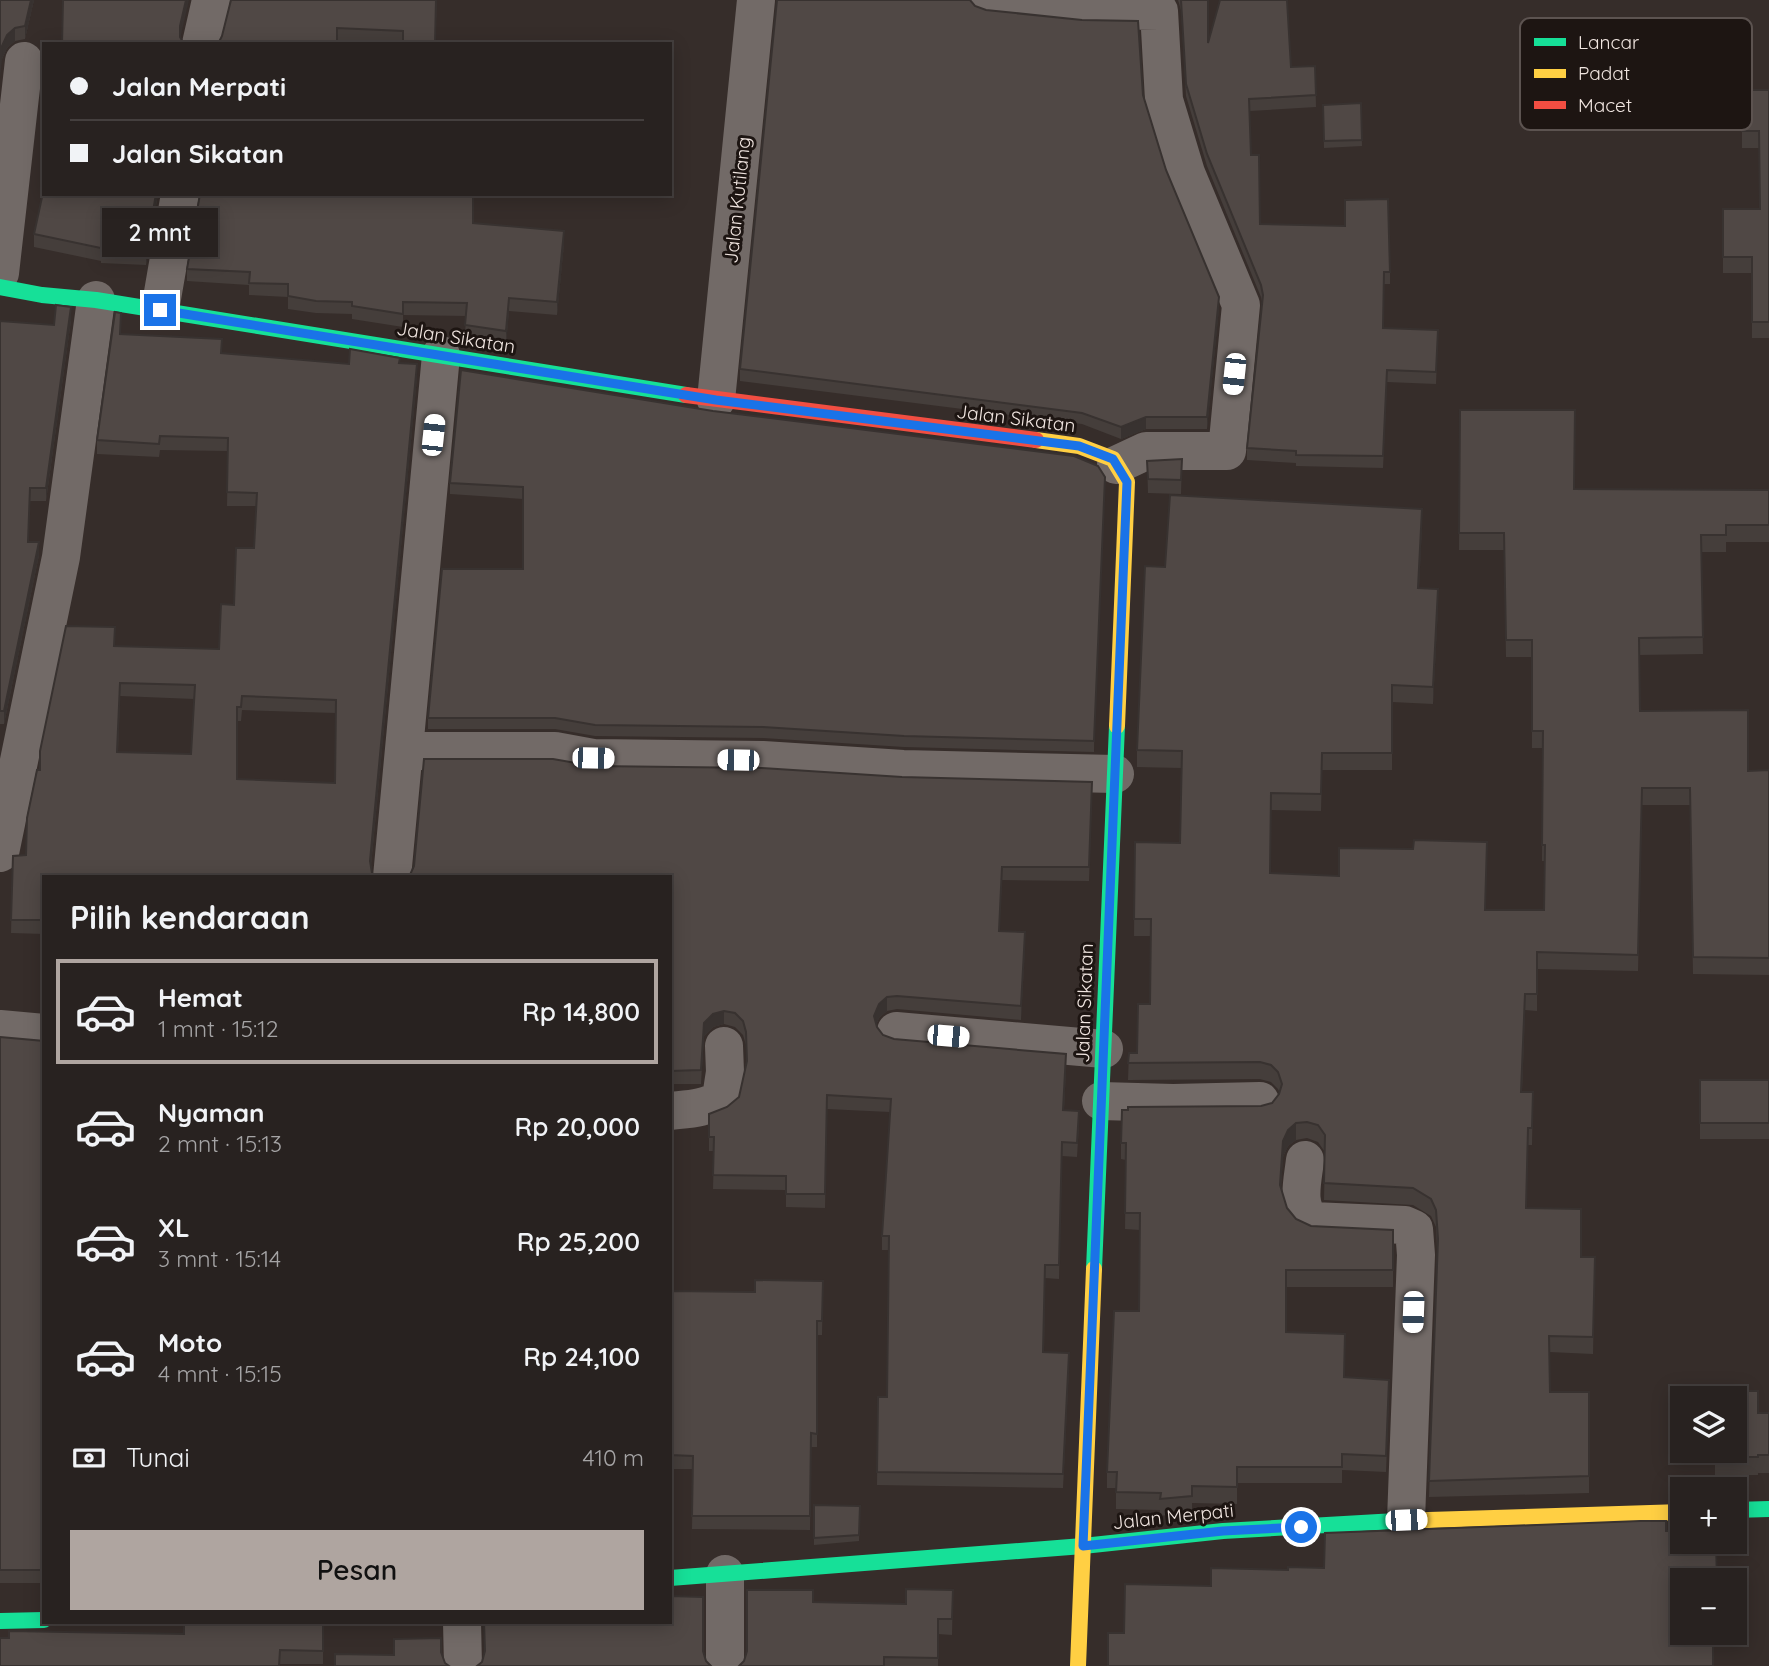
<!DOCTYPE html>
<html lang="id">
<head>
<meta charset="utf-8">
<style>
  body { margin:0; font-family:Quicksand,sans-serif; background:#342f2d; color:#f1f3f6; height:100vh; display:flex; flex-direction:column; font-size:26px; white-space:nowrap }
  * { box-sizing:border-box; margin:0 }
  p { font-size:23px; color:#a5a4a5 }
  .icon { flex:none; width:38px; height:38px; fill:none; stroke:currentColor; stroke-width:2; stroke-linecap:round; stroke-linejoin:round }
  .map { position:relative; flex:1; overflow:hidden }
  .drawer { position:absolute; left:42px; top:875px; width:630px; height:749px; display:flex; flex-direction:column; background:#282220; border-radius:0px; box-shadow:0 4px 18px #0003,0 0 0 2px #443f3e }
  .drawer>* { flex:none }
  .top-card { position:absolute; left:42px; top:42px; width:630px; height:154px; border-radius:0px; box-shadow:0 4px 18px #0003,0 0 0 2px #443f3e; display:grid; align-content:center; height:154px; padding:0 28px; background:#282220 }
  .controls { position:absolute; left:1670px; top:1386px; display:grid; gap:14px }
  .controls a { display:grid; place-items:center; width:77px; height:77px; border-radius:0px; background:#282220; box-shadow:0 4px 18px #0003,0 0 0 2px #443f3e; font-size:35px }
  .end { position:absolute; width:32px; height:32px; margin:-16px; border:9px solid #1a73e8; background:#fff; box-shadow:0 0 0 4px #fff }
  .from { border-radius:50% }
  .bubble { position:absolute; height:49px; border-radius:0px; background:#282220; box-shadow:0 4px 18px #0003,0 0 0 2px #443f3e; font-size:23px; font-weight:600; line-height:49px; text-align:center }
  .car { position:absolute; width:21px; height:42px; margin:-21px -10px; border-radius:9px; box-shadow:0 0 5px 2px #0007; background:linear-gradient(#fff 24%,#345 0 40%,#fff 0 76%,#345 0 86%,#fff 0) }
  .top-card b { display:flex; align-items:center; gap:24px; height:66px; font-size:26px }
  .top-card b+b { border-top:2px solid #443f3e }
  .top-card i { width:18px; height:18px; background:#f1f3f6 }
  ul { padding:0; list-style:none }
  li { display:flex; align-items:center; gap:21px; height:105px; margin:0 14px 10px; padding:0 14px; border:4px solid transparent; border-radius:0px }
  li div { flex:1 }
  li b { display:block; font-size:26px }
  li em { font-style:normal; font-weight:600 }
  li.active { border-color:#afa5a0 }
  li>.icon { width:63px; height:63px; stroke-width:1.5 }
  h2 { padding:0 28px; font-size:32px; line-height:84px }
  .pay { display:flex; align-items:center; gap:18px; height:77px; padding:0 28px; font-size:26px }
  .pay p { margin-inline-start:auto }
  .cta { display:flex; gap:14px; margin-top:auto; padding:14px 28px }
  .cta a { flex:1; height:80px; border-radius:0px; background:#afa5a0; color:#111; font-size:28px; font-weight:600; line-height:80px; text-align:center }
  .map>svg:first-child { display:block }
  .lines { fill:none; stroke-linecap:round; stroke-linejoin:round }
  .street { stroke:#726a67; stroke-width:38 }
  .fast { stroke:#16e098; stroke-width:16 }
  .slow { stroke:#ffcf43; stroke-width:16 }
  .jam { stroke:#f24e42; stroke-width:16 }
  .wall { fill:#453e3b; fill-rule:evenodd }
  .shaded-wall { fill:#383230 }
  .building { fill:#504845; stroke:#383230; stroke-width:2; fill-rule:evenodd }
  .route { stroke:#1a73e8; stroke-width:9 }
  .labels { text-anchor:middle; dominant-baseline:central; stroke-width:6; stroke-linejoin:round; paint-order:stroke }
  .street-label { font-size:19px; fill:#f0e5e0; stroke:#1d1512 }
  .key { fill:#1d1512; stroke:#5c5350; stroke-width:2 }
  .key-label { font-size:19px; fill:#f0e5e0 }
</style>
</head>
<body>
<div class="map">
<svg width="1769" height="1666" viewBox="0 0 1769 1666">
  <rect width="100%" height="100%" fill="#362d2a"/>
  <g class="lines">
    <path class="street" d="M988 0 1084 10 1159 11 1164 100 1186 173 1241 305 1227 451H1146L1116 465
      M201 44 211 0
      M0 273 24 61
      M160 310 180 194
      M716 400 756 0
      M404 751H555L593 758 763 760 903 769 1115 774
      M0 853 61 557 96 300
      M392 877 441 355
      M0 1029 44 1033
      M896 1031 1104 1049
      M1101 1101 1173 1103 1260 1101
      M670 1111C688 1109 706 1109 721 1098L725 1072 724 1046
      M1305 1160C1303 1180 1295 1206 1312 1221L1405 1225 1414 1229 1416 1255 1406 1520
      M462 1622 463 1666
      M725 1666V1574"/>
    <path class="fast" d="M0 287 42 295 96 300 686 395
      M1094 1269 1117 726
      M1734 1510 1769 1509
      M670 1578 1083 1546 1223 1531 1396 1521
      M0 1621 44 1620"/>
    <path class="slow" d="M1036 440 1079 446 1113 459 1127 482 1117 726
      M1396 1521 1682 1512
      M1078 1666 1094 1269"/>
    <path class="jam" d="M686 395 1036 440"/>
  </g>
  <path class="wall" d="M0 0H34L25 39 15 41 7 48 2 59Z
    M437 0 435 44H397L337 41 218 44Z
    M1178 0H1208V43L1291 67 1315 66 1316 107 1249 111 1251 155 1260 224 1390 272V284H1384L1383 328 1438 330 1436 384 1387 382 1383 468 1296 466V463L1247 460V448L1262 302 1261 297 1207 166 1186 96 1181 10Z
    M975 6 1143 95 1166 170 1219 308 1207 429H1146L1121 439 1082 424 740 381V369Z
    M1742 90H1769V338H1752V273H1723V209H1759V148H1742Z
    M1361 103 1362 146 1324 148 1323 105Z
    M158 194 146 265 101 263V261L34 247V234Z
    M473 223 564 244 557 315 509 311 506 344 465 337 466 316 403 315V327L352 319V314L316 313 288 309V297L249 295V285L187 281V269Z
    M71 320 46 501H30L28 542 39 555 4 724H0V321L54 325Z
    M120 334 222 353 349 364 400 363 417 377 371 866 372 873 44 877V934L11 933 13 856 26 855 40 770 115 646 219 649 254 548 256 506H227L228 451 160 450 159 457 97 454V440ZM120 696 194 699 191 754 118 752ZM242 710 336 713 335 783 237 779V721H241Z
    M1460 410 1575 489 1769 490V542H1726V552H1701L1703 654 1639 655 1640 711 1748 771 1769 770V975L1693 974 1690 805H1642L1638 971 1537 969V1011L1525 1010 1522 1092H1533L1532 1145H1528L1526 1208 1581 1257H1595L1593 1354 1549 1352 1550 1392H1589V1493L1429 1497 1437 1250 1436 1227 1431 1216 1413 1205 1324 1200 1325 1152 1318 1142 1307 1138 1296 1140 1288 1146 1283 1157 1281 1188 1287 1208 1296 1219 1311 1226 1393 1230V1287H1286V1332L1345 1377 1389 1397 1386 1472 1342 1470V1483H1237V1504L1192 1503V1512L1160 1516V1510L1116 1509V1488H1107V1472L1139 1311 1140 1230 1125 1229 1126 1160 1121 1159V1143L1261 1106 1272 1103 1280 1094 1278 1089 1271 1082 1260 1079 1128 1080 1129 1053H1137L1150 1004 1151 936H1134L1135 842 1180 843 1181 768 1137 767V750L1165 567 1422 526 1419 588 1438 606 1433 704 1392 702V770H1322L1321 811 1271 810 1270 873 1339 876 1487 858 1485 910H1544L1545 861H1542L1543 748H1532V657H1506L1504 550H1459Z
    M713 411 1098 466 1094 752 904 747 763 738 595 736 555 729H428V718L523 569V499L450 494V483Z
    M1182 459 1181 494 1148 493 1147 461Z
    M593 766 1092 795 1089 881 1002 880 999 931 1025 946 1021 1020 897 1009 887 1011 879 1018 876 1025 877 1027 883 1035 894 1039 1066 1068 1064 1110 1079 1124 1077 1157 1062 1156 1059 1279 1045 1278 1044 1352 1069 1366 1063 1488 877 1485 878 1397H887L889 1250H882V1236L890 1112 827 1109 825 1208 786 1207V1190L713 1189 714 1151H709V1114L727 1107 739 1097 746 1063V1045L743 1035 735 1027 724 1024 713 1027 704 1036 701 1084H670V877Z
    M0 1037 44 1041V1583H0Z
    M1700 1080H1769V1139H1700Z
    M823 1281 822 1335H817V1447H811L810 1530 692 1529 693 1469H670V1291L755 1292Z
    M1758 1413H1769V1473H1758V1475H1715V1451Z
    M814 1505 860 1506 859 1541 814 1545Z
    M953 1590 952 1635 938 1634V1666H739L813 1602 906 1604Z
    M323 1622V1664H280L184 1634 244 1625Z"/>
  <path class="shaded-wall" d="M31 0H34L25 39V26Z
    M186 0H189L180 39V26Z
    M15 28V41L7 48 2 59 0 78V66L2 46 7 35Z
    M156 194H158L146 265V252Z
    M564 231V244L557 315V302Z
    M1219 297V308L1207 429V417Z
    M509 298V311L506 344V331Z
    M71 307V320L46 501V488Z
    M417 364V377L370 875V861Z
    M1146 417V429L1121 439V427Z
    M1422 509V526L1418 605V588Z
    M39 542V555L4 724V711Z
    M1438 589V606L1433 704V687Z
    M1025 932V946L1021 1020V1006Z
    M887 997V1011L879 1018 874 1030V1016L879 1004Z
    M724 1011V1024L713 1027 704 1036 701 1084 704 1023 713 1014Z
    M1296 1123V1140L1288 1146 1283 1157 1280 1201V1185L1283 1141 1288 1130Z"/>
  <path class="building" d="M0 0H31L25 26 15 28 7 35 2 46 0 66Z
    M63 0H186L180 26V37L184 44H62Z
    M231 0H436L435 44 403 43V31L337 28V44H218L222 36Z
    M777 0H970L975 6 986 10 1082 20 1138 21 1143 95 1166 170 1219 297 1207 417H1146L1121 427 1082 413 740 369Z
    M1181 0H1208V43L1220 0H1287L1291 67 1315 66 1316 95 1249 99 1251 155H1259L1260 224 1345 226V200L1388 199 1390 272H1384L1383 328 1438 330 1436 372 1387 370 1383 456 1296 455V451L1247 448 1263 295 1261 285 1207 154 1186 84Z
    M1742 90H1769V322H1752V257H1723V209H1760L1759 131H1742Z
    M1361 103 1362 140 1324 141 1323 105Z
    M44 188V194H156L146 252 101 250V248L34 234Z
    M200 194H473V223L564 231 557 302 509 298 506 331 465 325 467 303 403 302V314L352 306V302L316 301 288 296V284L249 283 250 272 187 269Z
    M56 305 71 307 46 488H30L28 542H39L4 711H0V321L54 325Z
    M115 312 121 313 120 334 222 339 221 353 349 364 350 349 400 358 399 363 417 364 370 861 372 873 376 877H44V920H11L13 856 26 855 27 818 37 770H40V751L66 626 115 627 114 646 219 649 221 604 234 605 236 548H254L257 493 227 492 228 438 160 436 159 444 97 440ZM120 683 195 685 191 754 117 752ZM242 696 336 700 335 783 237 779V707H241Z
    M461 370 713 411 1074 456 1098 466 1105 477 1094 741 904 736 763 727 595 725 555 718H428L442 569H523V487L450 483Z
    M1460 410H1575L1574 489 1769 490V525H1726V535H1701L1703 637 1639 638 1640 711 1748 710V771L1769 770V958L1693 957 1690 788H1642L1638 955 1537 952V994H1525L1521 1092H1533L1532 1128H1528L1526 1208 1581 1209V1257H1595L1593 1337 1549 1336 1550 1392H1589V1476L1429 1481 1438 1239 1436 1210 1431 1199 1413 1188 1324 1183 1325 1135 1318 1125 1307 1122 1296 1123 1288 1130 1283 1141 1280 1185 1287 1208 1296 1219 1311 1226 1393 1230V1270H1286V1332L1345 1334 1344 1377 1389 1380 1386 1456 1342 1454V1467H1237V1487L1192 1486V1496L1160 1499 1161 1493 1116 1492 1117 1472H1107L1114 1311H1139L1140 1213H1125L1126 1143H1121L1122 1110H1128V1107L1261 1106 1272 1103 1279 1094 1282 1084 1278 1072 1271 1065 1260 1062 1128 1063 1129 1053H1137L1138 1004H1150L1151 919H1134L1135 842 1180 843 1182 751 1137 750 1145 566 1165 567 1170 495 1422 509 1418 588 1438 589 1433 687 1392 685V753H1322L1321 794 1271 793 1270 873 1339 876V848L1413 849 1414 840 1487 842 1485 910H1544L1545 845H1542L1543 731H1532V640H1506L1504 533H1459Z
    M1182 459 1181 480 1148 479 1147 461Z
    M424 759H553L593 766 762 768 902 777 1092 782 1089 867H1002L999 931 1025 932 1021 1006 897 996 887 997 879 1004 874 1016 877 1027 883 1035 894 1039 1066 1054 1063 1110 1079 1111 1077 1143 1062 1142 1059 1265H1045L1043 1352 1069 1353 1063 1474 877 1472 878 1397H887L889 1236H882L891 1099 827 1095 825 1194H786V1176L713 1175 714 1137H709V1114L727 1107 739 1097 747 1061 746 1032 743 1021 735 1013 724 1011 713 1014 704 1023 701 1070 670 1071V877H409L414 866Z
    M0 1037 44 1041V1570H0Z
    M1700 1080H1769V1123H1700Z
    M755 1280 823 1281 822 1321H817V1434L811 1433 810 1516H692L693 1456 670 1455V1291L755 1292Z
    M1715 1391H1758V1413H1769V1455H1758V1457H1715V1451H1734V1398H1715Z
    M814 1505 860 1506 859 1535 814 1538Z
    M1640 1521H1666V1531H1682V1542H1716L1717 1580H1682V1633H1713V1666H1108V1633H1124L1125 1584 1211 1586V1568L1288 1570V1567L1324 1568 1325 1533Z
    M906 1589 953 1590 952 1619H938V1658L884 1657V1666H739L744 1661 747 1651V1590H813V1602L906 1604Z
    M670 1596 703 1597V1651L706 1661 711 1666H477L482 1662 485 1651 484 1622H670Z
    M244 1622H323V1651L280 1650 279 1666H0V1638H9V1631L184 1634V1624L244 1625Z
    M441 1638V1652L445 1663 449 1666H335V1654L394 1655V1639Z"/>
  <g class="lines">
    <path class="route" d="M160 310 716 400 1079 446 1113 459 1127 482 1083 1546 1223 1531 1301 1527"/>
  </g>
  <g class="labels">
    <g class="street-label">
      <text transform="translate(737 200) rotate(-84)">Jalan Kutilang</text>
      <text transform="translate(456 337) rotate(9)">Jalan Sikatan</text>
      <text transform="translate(1016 418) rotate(7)">Jalan Sikatan</text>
      <text transform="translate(1084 1003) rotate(-88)">Jalan Sikatan</text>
      <text transform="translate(1173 1516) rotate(-6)">Jalan Merpati</text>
    </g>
  </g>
  <rect x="1520" y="18" width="232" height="112" rx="10" class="key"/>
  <rect x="1534" y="38" width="32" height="8" fill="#16e098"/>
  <rect x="1534" y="69" width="32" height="9" fill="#ffcf43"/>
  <rect x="1534" y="101" width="32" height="8" fill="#f24e42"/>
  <g class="key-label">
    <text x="1578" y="49">Lancar</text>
    <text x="1578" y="80">Padat</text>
    <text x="1578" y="112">Macet</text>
  </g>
</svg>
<div class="controls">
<a><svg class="icon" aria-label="layers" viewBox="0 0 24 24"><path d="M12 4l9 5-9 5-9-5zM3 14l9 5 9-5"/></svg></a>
<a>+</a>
<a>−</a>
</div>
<i class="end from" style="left:1301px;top:1527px"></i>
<i class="end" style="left:160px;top:310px"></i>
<div class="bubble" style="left:102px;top:208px;width:116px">2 mnt</div>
<i class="car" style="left:1234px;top:374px;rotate:186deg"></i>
<i class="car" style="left:433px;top:435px;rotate:6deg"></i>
<i class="car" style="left:593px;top:758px;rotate:91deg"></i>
<i class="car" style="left:738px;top:760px;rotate:271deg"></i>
<i class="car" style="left:948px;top:1036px;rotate:95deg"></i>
<i class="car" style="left:1413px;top:1312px;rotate:182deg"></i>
<i class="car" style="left:1406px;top:1520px;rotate:88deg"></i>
<div class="top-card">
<b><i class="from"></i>Jalan Merpati</b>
<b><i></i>Jalan Sikatan</b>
</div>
<section class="drawer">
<h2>Pilih kendaraan</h2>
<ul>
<li class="active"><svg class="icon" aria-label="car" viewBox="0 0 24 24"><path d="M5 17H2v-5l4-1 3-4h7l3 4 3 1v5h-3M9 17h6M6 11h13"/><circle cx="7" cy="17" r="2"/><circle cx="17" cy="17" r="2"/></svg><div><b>Hemat</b><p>1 mnt · 15:12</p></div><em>Rp 14,800</em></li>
<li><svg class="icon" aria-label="car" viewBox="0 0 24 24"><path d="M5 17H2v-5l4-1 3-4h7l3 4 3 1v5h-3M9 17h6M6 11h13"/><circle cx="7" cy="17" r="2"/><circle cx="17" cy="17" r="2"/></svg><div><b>Nyaman</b><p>2 mnt · 15:13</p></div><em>Rp 20,000</em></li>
<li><svg class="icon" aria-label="car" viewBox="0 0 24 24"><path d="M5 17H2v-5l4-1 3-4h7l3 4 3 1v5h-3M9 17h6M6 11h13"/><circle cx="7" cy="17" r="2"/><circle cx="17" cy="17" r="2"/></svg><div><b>XL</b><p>3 mnt · 15:14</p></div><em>Rp 25,200</em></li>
<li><svg class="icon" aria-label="car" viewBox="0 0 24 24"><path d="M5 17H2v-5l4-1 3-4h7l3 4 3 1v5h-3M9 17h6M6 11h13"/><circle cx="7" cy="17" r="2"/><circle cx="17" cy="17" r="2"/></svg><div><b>Moto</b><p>4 mnt · 15:15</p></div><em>Rp 24,100</em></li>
</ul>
<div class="pay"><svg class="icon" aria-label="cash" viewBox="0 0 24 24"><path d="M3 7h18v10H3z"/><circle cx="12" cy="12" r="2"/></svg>Tunai<p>410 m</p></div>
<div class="cta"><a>Pesan</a></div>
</section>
</div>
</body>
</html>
